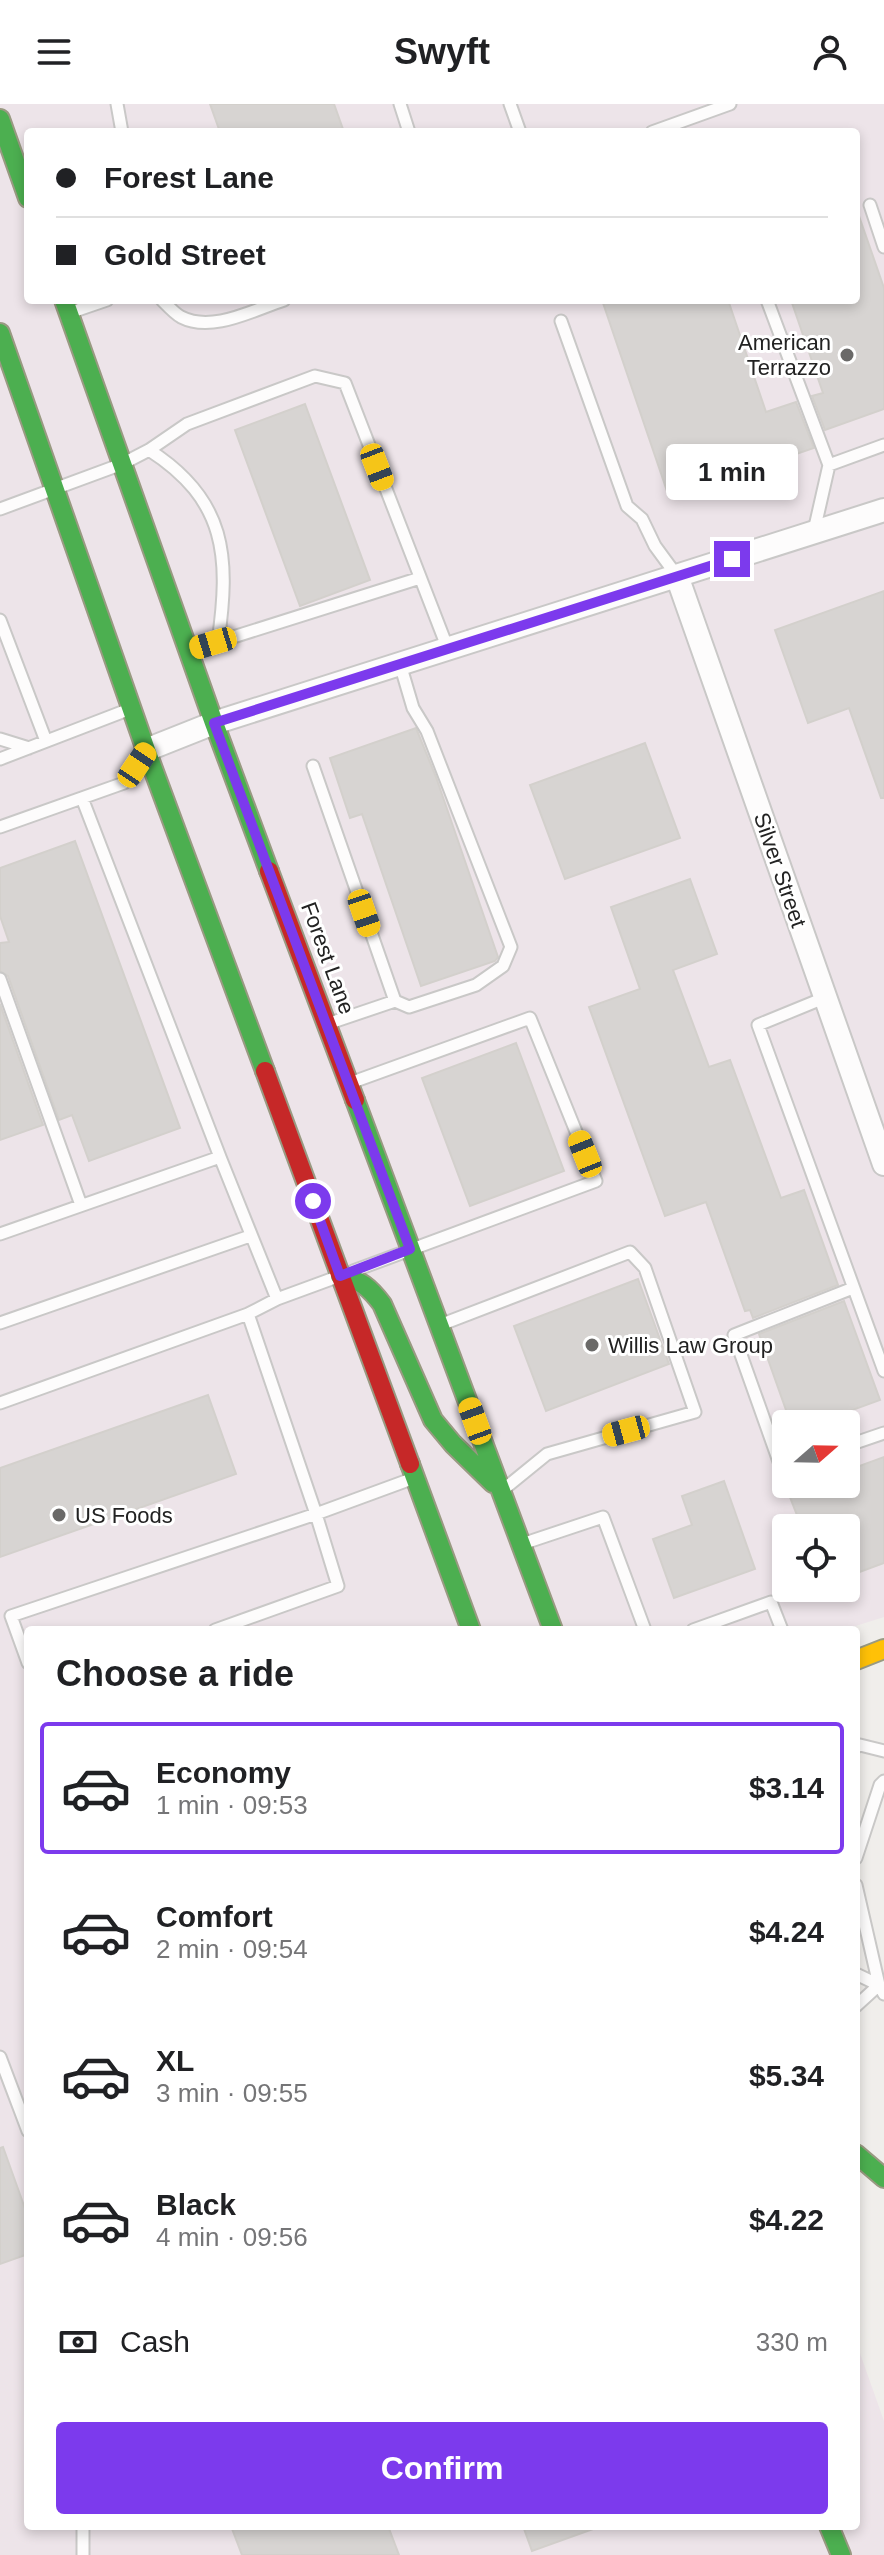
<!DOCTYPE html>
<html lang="en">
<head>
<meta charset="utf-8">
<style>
  body { margin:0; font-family:Arial,sans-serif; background:#f6f6f6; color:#202124; height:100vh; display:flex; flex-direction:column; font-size:30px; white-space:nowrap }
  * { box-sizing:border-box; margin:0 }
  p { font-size:26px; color:#757577 }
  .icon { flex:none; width:44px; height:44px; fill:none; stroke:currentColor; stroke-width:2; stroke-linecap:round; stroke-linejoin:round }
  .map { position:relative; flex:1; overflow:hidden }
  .panel { position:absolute; left:24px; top:1522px; width:836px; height:904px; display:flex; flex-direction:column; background:#fff; border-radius:8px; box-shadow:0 4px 12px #0003 }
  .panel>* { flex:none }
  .guide { position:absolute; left:24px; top:24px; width:836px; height:176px; border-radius:8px; box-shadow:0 4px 12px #0003; display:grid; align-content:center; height:176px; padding:0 32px; background:#fff }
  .needle { width:52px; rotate:70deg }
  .buttons { position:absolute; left:772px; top:1306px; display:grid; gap:16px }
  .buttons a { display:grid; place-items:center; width:88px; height:88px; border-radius:8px; background:#fff; box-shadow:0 4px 12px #0003; font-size:40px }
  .end { position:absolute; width:36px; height:36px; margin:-18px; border:10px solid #7c3aed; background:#fff; box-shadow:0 0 0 4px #fff }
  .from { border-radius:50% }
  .bubble { position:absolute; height:56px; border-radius:8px; background:#fff; box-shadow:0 4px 12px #0003; font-size:26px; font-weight:700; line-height:56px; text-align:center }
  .car { position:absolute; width:24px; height:48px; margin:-24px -12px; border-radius:10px; box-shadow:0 0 6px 2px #0007; background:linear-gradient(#f5c518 24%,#345 0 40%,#f5c518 0 76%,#345 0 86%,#f5c518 0) }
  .guide b { display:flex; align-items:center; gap:28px; height:76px; font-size:30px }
  .guide b+b { border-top:2px solid #e0e0e0 }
  .guide i { width:20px; height:20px; background:#202124 }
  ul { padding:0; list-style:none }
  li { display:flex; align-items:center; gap:24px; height:132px; margin:0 16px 12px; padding:0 16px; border:4px solid transparent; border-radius:8px }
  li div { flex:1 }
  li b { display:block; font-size:30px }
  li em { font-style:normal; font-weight:700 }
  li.on { border-color:#7c3aed }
  li>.icon { width:72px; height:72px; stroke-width:1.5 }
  h2 { padding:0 32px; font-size:36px; line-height:96px }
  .pay { display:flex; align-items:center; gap:20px; height:88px; padding:0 32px; font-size:30px }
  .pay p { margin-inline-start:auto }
  .button { display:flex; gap:16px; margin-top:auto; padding:16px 32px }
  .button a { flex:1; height:92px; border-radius:8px; background:#7c3aed; color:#fff; font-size:32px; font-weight:700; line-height:92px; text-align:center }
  header { display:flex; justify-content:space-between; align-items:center; height:104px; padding:0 32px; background:#fff; font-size:36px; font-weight:700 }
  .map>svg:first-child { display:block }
  .industrial { fill:#ede4e9; fill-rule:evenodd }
  .building { fill:#d7d4d2; stroke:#d3d0cc; stroke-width:2 }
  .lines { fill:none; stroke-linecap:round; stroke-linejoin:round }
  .lane-casing { stroke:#c9c8c7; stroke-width:15 }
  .street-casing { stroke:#c9c8c7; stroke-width:26 }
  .fast-casing { stroke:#999a82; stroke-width:22 }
  .slow-casing { stroke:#999a82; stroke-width:22 }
  .jam-casing { stroke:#999a82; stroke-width:22 }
  .lane { stroke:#fdfcfc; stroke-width:11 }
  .street { stroke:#fdfcfc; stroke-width:22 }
  .fast { stroke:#4caf50; stroke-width:18 }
  .slow { stroke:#ffc107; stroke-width:18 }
  .jam { stroke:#c62828; stroke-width:18 }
  .route { stroke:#7c3aed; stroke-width:10 }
  .poi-dot { fill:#6a6968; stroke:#fff; stroke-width:3 }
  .labels { text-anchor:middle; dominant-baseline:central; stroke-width:6; stroke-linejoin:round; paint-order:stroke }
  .poi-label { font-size:22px; fill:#222; stroke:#fff; text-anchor:start }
  .street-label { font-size:22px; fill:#222; stroke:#fff }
</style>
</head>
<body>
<header><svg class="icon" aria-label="menu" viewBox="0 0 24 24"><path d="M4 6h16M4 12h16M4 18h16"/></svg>Swyft<svg class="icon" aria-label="person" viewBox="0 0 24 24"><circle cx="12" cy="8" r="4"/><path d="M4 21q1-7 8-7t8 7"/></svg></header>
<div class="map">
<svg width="884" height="2451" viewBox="0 0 884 2451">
  <rect width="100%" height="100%" fill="#f0eeeb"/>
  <path class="industrial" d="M0 0H884V1513L843 1526H28V2422H856V2238L884 2317V2451H0ZM28 28H856V196H28ZM786 1320H846V1380H786ZM786 1424H846V1484H786Z"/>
  <path class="building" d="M210 0H334L344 28H220Z
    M859 112 884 184V305L825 326 812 292 823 289 791 196H856V113Z
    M602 196H728L766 308 796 298 814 344 669 393Z
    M305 300 370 476 300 502 235 326Z
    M884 487V694H881L849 604 808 619 775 526Z
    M416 624 436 673 498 853 495 857 421 882 362 710 350 714 330 654Z
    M645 639 680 734 565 775 530 681Z
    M75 737 180 1024 89 1057 72 1011 59 1016 8 872 0 867V839L9 838 0 812V764Z
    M690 775 717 850 673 866 709 963 730 956 781 1094 804 1086 838 1181 753 1214 750 1206 745 1207 706 1098 665 1112 589 903 640 885 611 803Z
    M0 900 43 1021 0 1036Z
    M516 939 564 1067 470 1102 422 974Z
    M638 1175 669 1260 546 1307 514 1222Z
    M844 1197 880 1296 814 1320H791L759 1230Z
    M208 1291 236 1370 0 1453V1364Z
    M884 1353V1459L846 1473V1424H802L788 1388 810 1380H846V1367Z
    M724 1377 755 1465 674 1494 653 1435 692 1421 682 1392Z
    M3 2043 28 2113V2150L0 2160V2044Z
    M231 2422H388L399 2451H242Z
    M523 2422H593V2425L532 2447Z"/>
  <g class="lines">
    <g class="lane-casing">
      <path id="lane" d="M117 0 122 28
        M400 0 409 28
        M510 0 520 28
        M652 28 730 0
        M870 101 884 143
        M162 196C167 201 174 209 181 213 212 229 253 206 284 196
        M767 196 829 361 814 427
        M69 209 107 196
        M561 217 627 402 642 415 655 442 677 472
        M149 346C227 396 230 453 218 538
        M829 361 884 341
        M0 405 122 360 149 346 187 320 315 272 345 279 448 545
        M0 516 46 637
        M192 546 420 474
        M0 635 29 644
        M0 655 130 605
        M313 662 395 897 327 920
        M82 694 220 1053
        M0 723 124 679 144 650
        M0 875 81 1101
        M824 894 758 921 884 1267
        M395 897 409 903 476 881 503 862 511 843 427 627 413 604 400 560
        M350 979 530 914 596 1077 353 1167
        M0 1130 220 1053 277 1195
        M0 1219 250 1132
        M440 1221 630 1148 645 1164 695 1308 547 1350 504 1385
        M0 1299 248 1210 277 1195 337 1173
        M846 1342 884 1329
        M786 1364 782 1366 734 1231 853 1184
        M525 1439 603 1413 645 1526
        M215 1526 338 1482 316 1410 248 1210
        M693 1526 771 1498 782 1526
        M28 1559 11 1512 316 1410 414 1374
        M856 1643 860 1641 884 1647
        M856 1754 880 1681 884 1677
        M856 1781 879 1881 856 1902
        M856 1870 879 1881 884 1890
        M0 1953 28 2027
        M83 2451V2422"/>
    </g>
    <g class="street-casing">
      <path id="street" d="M677 472 884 1060
        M146 646 214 619 884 406"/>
    </g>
    <g class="fast-casing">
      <path id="fast" d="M0 15 28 94
        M64 196 214 619 269 767
        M0 229 146 646 265 967
        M355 996 553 1526
        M340 1172C360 1175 370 1184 382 1200L433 1316 453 1340 493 1379
        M410 1360 471 1526
        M856 2050 884 2074
        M829 2422 841 2451"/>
    </g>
    <g class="slow-casing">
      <path id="slow" d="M856 1556 884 1545"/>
    </g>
    <g class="jam-casing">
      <path id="jam" d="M269 767 355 996
        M265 967 410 1360"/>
    </g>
    <use href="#lane" class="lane"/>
    <use href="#street" class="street"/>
    <use href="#fast" class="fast"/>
    <use href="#slow" class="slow"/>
    <use href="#jam" class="jam"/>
  </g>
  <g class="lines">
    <path class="route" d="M313 1097 340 1172 410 1145 214 619 732 455"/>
  </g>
  <g class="poi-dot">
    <circle cx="847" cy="251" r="8"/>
    <circle cx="592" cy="1241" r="8"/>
    <circle cx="59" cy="1411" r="8"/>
  </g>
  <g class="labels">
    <g class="poi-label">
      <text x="831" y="238" text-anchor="end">American<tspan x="831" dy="25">Terrazzo</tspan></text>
      <text x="608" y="1241">Willis Law Group</text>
      <text x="75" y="1411">US Foods</text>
    </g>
    <g class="street-label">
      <text transform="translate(780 766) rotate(71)">Silver Street</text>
      <text transform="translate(328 854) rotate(70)">Forest Lane</text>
    </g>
  </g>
</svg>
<div class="buttons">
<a><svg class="needle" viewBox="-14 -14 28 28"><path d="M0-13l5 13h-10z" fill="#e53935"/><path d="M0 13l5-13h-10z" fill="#757577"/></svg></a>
<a><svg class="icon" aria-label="locate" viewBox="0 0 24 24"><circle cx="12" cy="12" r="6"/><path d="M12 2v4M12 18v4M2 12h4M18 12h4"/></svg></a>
</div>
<i class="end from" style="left:313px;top:1097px"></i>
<i class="end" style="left:732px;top:455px"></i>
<div class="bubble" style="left:666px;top:340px;width:132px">1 min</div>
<i class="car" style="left:377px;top:363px;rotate:159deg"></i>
<i class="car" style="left:213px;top:539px;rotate:253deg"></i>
<i class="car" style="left:137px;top:661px;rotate:34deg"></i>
<i class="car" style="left:364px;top:809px;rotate:161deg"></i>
<i class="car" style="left:585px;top:1050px;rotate:338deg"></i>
<i class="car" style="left:475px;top:1317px;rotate:340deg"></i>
<i class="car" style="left:626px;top:1327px;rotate:255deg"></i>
<div class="guide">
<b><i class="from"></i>Forest Lane</b>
<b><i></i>Gold Street</b>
</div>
<section class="panel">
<h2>Choose a ride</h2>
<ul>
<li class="on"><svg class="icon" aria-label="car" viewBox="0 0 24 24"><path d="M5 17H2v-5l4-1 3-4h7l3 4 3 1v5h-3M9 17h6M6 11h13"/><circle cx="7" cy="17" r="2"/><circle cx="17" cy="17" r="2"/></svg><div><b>Economy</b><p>1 min · 09:53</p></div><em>$3.14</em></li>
<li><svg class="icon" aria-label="car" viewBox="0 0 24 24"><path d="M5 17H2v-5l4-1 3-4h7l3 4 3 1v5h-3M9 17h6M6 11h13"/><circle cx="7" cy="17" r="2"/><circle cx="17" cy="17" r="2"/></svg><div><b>Comfort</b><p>2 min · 09:54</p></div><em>$4.24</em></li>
<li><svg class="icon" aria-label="car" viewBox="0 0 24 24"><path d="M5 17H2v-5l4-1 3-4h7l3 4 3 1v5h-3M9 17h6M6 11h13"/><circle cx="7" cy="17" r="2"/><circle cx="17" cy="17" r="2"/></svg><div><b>XL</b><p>3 min · 09:55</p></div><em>$5.34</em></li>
<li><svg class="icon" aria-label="car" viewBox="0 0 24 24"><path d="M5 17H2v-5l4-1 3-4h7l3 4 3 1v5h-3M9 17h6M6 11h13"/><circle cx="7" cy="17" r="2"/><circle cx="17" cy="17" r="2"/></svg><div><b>Black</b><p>4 min · 09:56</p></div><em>$4.22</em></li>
</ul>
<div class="pay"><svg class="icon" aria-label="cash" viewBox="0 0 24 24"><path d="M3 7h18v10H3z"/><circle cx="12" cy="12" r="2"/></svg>Cash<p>330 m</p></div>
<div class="button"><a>Confirm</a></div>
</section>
</div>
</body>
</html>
